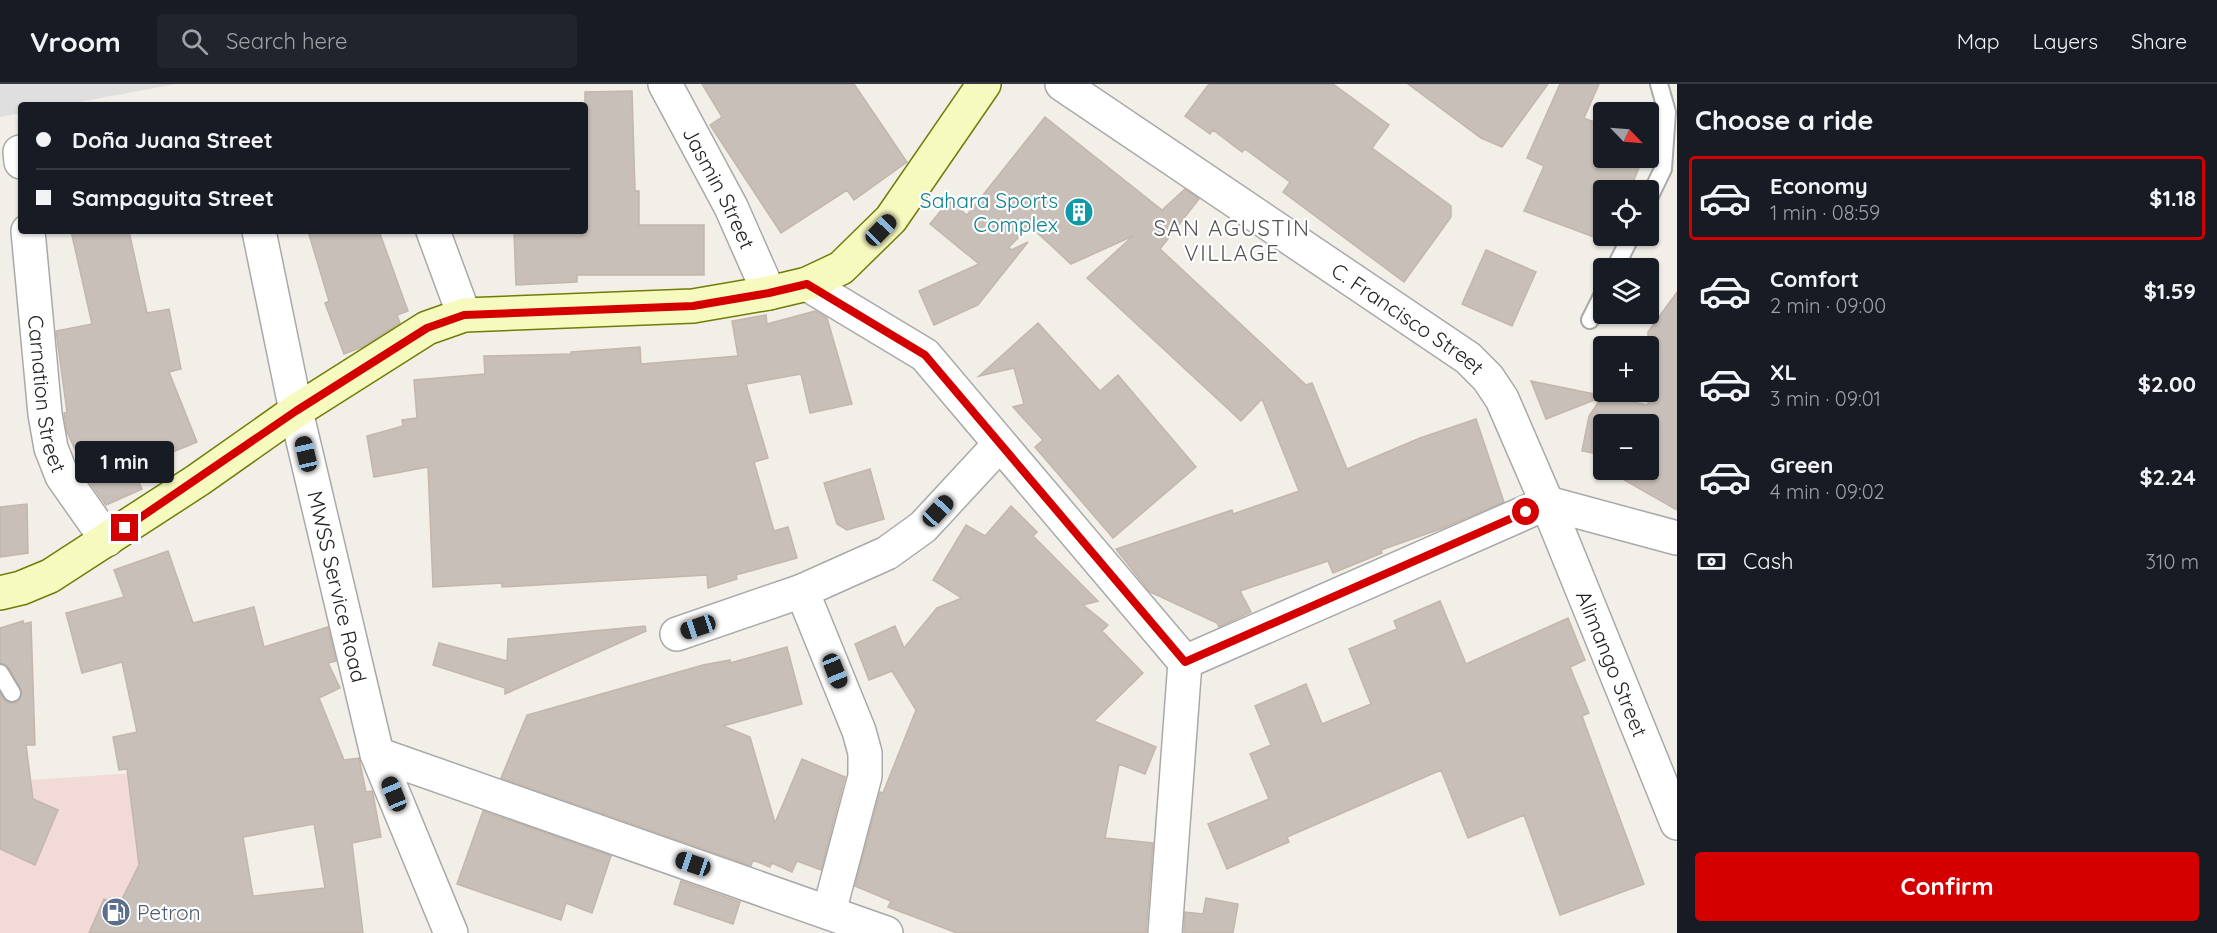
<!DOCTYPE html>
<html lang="en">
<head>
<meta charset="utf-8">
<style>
  body { margin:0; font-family:Quicksand,sans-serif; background:#20242c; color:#f1f3f6; height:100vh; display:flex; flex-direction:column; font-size:22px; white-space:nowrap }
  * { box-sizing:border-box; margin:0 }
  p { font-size:20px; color:#9ea1a6 }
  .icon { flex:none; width:33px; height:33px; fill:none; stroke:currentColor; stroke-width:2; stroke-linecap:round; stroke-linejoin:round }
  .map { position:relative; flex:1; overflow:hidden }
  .side { display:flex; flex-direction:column; background:#171b24; width:540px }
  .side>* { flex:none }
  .hud { position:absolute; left:18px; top:18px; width:570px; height:132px; border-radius:6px; box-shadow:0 2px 4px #0004; display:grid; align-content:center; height:132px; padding:0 18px; background:#171b24 }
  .needle { width:39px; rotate:115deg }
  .fabs { position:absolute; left:1593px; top:18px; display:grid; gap:12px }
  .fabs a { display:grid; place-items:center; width:66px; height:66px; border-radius:6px; background:#171b24; box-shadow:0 2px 4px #0004; font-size:30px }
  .end { position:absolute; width:27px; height:27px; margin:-14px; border:8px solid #d40000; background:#fff; box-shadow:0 0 0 3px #fff }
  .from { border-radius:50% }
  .bubble { position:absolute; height:42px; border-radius:6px; background:#171b24; box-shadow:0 2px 4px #0004; font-size:20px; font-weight:800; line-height:42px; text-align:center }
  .car { position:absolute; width:18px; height:36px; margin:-18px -9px; border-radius:8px; box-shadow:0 0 4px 2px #0007; background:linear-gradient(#222 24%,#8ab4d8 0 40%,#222 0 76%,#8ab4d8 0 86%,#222 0) }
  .hud b { display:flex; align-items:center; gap:21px; height:57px; font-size:22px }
  .hud b+b { border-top:2px solid #363941 }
  .hud i { width:15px; height:15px; background:#f1f3f6 }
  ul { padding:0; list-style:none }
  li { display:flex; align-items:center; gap:18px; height:84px; margin:0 12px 9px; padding:0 6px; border:3px solid transparent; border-radius:6px }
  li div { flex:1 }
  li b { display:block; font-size:22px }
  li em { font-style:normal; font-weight:800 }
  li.active { border-color:#d40000 }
  li>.icon { width:54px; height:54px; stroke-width:1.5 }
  h2 { padding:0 18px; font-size:27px; line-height:72px }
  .pay { display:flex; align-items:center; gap:15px; height:66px; padding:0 18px; font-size:22px }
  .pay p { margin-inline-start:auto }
  .primary-button { display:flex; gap:12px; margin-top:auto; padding:12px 18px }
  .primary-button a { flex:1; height:69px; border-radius:6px; background:#d40000; color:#fff; font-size:24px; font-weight:800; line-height:69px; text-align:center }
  header { display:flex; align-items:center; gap:36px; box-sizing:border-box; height:84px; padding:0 30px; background:#171b24; border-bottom:2px solid #363941 }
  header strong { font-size:28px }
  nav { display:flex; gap:33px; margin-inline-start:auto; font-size:21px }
  .search { width:420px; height:54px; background:#20242c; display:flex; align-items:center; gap:15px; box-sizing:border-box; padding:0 21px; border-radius:6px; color:#9ea1a6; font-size:22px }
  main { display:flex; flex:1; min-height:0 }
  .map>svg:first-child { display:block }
  .residential { fill:#e0dfdf }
  .commercial { fill:#f2dad9 }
  .building { fill:#c7bfb8; stroke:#c4b6ab; stroke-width:1.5; fill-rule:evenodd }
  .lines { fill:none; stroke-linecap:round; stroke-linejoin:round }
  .lane-casing { stroke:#a9a9a9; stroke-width:20 }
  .street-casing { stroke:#a9a9a9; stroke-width:36 }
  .secondary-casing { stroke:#707d05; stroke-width:36 }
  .lane { stroke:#fff; stroke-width:16 }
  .street { stroke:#fff; stroke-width:33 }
  .secondary { stroke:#f7fabf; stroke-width:33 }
  .route { stroke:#d40000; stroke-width:8 }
  .labels { text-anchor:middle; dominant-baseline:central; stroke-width:4.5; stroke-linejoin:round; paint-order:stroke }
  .street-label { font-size:21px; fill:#222; stroke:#fff }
  .culture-label { font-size:21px; fill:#0d838f; stroke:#fff; text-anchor:end }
  .service-label { font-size:21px; fill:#4e5e75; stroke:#fff; text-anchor:start }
  .neighbourhood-label { font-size:22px; letter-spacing:1.5px; fill:#555; stroke:#fff }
</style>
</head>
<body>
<header>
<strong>Vroom</strong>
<div class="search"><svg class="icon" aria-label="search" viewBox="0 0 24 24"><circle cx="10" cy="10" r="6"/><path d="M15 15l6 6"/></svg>Search here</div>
<nav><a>Map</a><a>Layers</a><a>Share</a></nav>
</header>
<main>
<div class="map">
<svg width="1677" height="849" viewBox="0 0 1677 849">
  <rect width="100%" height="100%" fill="#f2efe9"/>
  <path class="residential" d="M0 0H176L63 21H21V29L0 33Z"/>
  <path class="commercial" d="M179 686 198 849H0V698Z"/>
  <path class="building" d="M702 0H854L907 78 854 116 847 106 781 149 710 41 722 33Z
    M1209 0H1333L1389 41 1372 64 1451 122V133L1404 198 1283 108 1290 98 1245 65 1242 68 1213 46 1210 50 1185 32Z
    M1408 0H1548L1502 63 1481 54Z
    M1560 0H1599L1584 34 1604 42V74H1643L1630 106H1604V152H1613L1610 159 1524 127 1544 82 1527 74Z
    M632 7 635 107H639V141H704V191H577V198L516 201 514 147H585V8Z
    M1045 33 1162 126 1185 105 1199 115 1160 165 1306 301 1312 299 1347 385 1420 354 1476 335 1504 418 1443 444 1381 466 1382 469 1333 489 1328 477 1240 507 1251 528 1219 543 1217 539 1150 508 1116 465 1232 426 1233 430 1299 407 1262 315 1241 337 1087 194 1133 152 1071 180 1030 142 1009 163 1011 166 1028 158 978 221 934 241 919 207 979 180 930 140 949 117 967 131Z
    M71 147H129L147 229 169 225 181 285 169 288 197 358 133 384 142 405 106 421 91 400 67 348 64 329 67 328 56 247 92 240Z
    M308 147H379L408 227 397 231 400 239 362 263 344 270 325 219 329 217Z
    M1486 166 1536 188 1512 242 1462 220Z
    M1677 208V426L1619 393 1623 386H1648V340H1604V371L1582 367 1589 332 1602 313 1546 335 1531 297 1648 321V248Z
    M815 227 827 234 852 320 810 329 801 290 746 300 768 374 754 378 774 447 788 443 797 474 736 491 737 495 708 504 707 491 502 503V499L433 503 428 383 374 393 367 352 403 342 402 336 417 334 414 296 485 290 484 272 571 270V268L640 263 641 280 738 272 732 237 766 231 767 240Z
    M1038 239 1100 307 1118 291 1196 383 1113 454 1035 363 1043 356 1013 323 1024 320 1014 284 979 292Z
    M870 385 884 435 847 446 837 440 824 399Z
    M27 420 28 469 0 473V423Z
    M1011 422 1037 448 1033 452 1098 517 1083 521 1108 541 1102 547 1143 589 1094 637 1156 663 1145 690 1119 680 1105 754 1153 759 1146 849H957L888 823 891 817 855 802 880 708 883 709 916 626 892 587 869 596 855 560 895 542 904 564 937 524 962 514 933 496 966 441 985 452Z
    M168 467 193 539 254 523 264 563 328 543 336 577 328 579 340 604 319 614 344 676 359 674 366 708 372 707 373 710 381 753 352 759 363 849H89L104 815 119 821 139 781 127 685 119 686 113 653 137 648 122 578 82 589 66 529 124 513 114 486ZM314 740 325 804 253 812 243 753Z
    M1440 517 1466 580 1568 534 1585 576 1570 583 1589 629 1582 632 1644 800 1560 831 1524 731 1468 754 1441 686 1287 753 1289 758 1227 785 1208 740 1269 715 1250 670 1271 661 1255 622 1306 600 1322 640 1371 620 1349 565 1397 545 1394 537Z
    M23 537 24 540 31 538 35 661H26L33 715 58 726 35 781 0 765V609L6 618 12 619 18 618 22 609 9 584 0 579V544Z
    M645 542 646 547 505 610V604L433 581 439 559 507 577 508 555Z
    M787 563 802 620 723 642 750 653 775 739 802 675 845 693 821 786 797 777 792 788 772 779 770 783 753 776 751 782 501 694 527 631 703 581 730 576V579Z
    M483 727 611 772 592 829 566 819 561 836 457 800Z
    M681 797 740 818 733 840 674 820Z
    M1206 814 1238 820 1233 849H1184L1185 828 1203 830Z"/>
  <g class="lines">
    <g class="lane-casing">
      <path id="lane" d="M1648 116 1663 85 1667 28 1659 0
        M1615 184 1631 152
        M1590 236 1604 208
        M0 589 12 609"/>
    </g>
    <g class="street-casing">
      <g id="street">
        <path id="s1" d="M665 0 731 123 769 209"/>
        <path id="s2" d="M1062 0 1468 274 1488 294 1502 315 1547 419 1677 739"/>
        <path d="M20 68 21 78"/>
        <path id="s3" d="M28 147 45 330 51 364 62 392 107 456"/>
        <path id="s4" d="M259 147 296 327 377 670 451 849"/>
        <path d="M433 147 464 231"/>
        <path d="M807 200 925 271 1185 578"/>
        <path d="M1547 419 1677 454"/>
        <path d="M802 507 859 647 865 669V692L829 828"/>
        <path d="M677 550 802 507 887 469 923 443 999 361"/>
        <path d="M1185 578 1547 419"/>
        <path d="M377 670 886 849"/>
        <path d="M1165 849 1185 578"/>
      </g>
    </g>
    <g class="secondary-casing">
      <path id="secondary" d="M0 509 21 504 50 492 198 396 296 327 427 244 464 231 693 222 769 209 807 200 841 184 891 135 984 0"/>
    </g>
    <use href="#lane" class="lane"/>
    <use href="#street" class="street"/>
    <use href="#secondary" class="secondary"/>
  </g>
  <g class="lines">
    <path class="route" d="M125 444 296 327 427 244 464 231 693 222 769 209 807 200 925 271 1185 578 1526 428"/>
  </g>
  <defs>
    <g id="building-disc" transform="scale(1.5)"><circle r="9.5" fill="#0f9aa8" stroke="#fff"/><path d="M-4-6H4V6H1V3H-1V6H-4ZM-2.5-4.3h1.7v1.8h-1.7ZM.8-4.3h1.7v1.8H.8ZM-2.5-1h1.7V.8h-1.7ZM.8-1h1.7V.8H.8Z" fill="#fff"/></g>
    <g id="fuel-disc" transform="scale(1.5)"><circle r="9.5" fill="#5c6f8a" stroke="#fff"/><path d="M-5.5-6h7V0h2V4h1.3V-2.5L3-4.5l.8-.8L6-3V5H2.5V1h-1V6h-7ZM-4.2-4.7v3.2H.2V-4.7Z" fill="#fff"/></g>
  </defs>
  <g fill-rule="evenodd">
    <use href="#building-disc" x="1079" y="128"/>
    <use href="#fuel-disc" x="116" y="828"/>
  </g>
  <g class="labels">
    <g class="street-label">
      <text stroke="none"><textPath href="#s1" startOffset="117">Jasmin Street</textPath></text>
      <text stroke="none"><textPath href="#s2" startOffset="418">C. Francisco Street</textPath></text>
      <text stroke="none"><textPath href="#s3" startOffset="164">Carnation Street</textPath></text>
      <text stroke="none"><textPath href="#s4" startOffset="364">MWSS Service Road</textPath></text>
      <text stroke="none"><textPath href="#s2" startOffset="830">Alimango Street</textPath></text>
    </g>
    <g class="culture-label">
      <text x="1058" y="116">Sahara Sports<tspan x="1058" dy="24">Complex</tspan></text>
    </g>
    <g class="service-label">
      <text x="137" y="828">Petron</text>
    </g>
    <g class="neighbourhood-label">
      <text x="1232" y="144">SAN AGUSTIN<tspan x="1232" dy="25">VILLAGE</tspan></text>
    </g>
  </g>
</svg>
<div class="fabs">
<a><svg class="needle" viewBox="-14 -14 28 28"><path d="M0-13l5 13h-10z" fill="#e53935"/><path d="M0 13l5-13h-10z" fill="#9ea1a6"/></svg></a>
<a><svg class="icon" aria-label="locate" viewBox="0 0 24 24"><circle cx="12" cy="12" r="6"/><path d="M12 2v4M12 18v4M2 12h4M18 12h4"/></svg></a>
<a><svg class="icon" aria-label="layers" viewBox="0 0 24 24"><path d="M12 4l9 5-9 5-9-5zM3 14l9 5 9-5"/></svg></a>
<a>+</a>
<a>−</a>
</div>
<i class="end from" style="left:1526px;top:428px"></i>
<i class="end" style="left:125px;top:444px"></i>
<div class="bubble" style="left:75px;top:357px;width:99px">1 min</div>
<i class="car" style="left:881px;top:146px;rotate:44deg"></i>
<i class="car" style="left:306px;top:370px;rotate:347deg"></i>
<i class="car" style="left:938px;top:427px;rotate:43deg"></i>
<i class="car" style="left:698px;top:543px;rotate:251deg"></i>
<i class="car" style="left:835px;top:587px;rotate:158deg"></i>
<i class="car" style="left:394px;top:710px;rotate:338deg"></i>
<i class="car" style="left:693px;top:780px;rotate:289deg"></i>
<div class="hud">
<b><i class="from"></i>Doña Juana Street</b>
<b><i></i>Sampaguita Street</b>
</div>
</div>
<section class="side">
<h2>Choose a ride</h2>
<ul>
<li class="active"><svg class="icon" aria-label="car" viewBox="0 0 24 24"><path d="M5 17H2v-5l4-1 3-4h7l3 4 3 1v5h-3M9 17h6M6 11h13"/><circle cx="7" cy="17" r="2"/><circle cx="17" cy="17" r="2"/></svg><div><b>Economy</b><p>1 min · 08:59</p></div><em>$1.18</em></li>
<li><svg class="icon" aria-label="car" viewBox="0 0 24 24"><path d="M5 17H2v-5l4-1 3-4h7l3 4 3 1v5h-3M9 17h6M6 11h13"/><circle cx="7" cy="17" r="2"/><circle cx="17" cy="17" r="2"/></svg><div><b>Comfort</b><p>2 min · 09:00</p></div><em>$1.59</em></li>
<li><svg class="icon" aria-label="car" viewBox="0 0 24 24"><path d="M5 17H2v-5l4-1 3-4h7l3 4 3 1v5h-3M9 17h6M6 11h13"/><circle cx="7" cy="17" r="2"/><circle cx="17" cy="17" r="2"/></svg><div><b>XL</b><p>3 min · 09:01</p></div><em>$2.00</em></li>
<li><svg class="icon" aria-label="car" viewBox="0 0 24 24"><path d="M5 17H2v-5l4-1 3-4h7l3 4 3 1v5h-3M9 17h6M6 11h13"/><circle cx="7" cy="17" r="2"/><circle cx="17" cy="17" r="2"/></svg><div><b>Green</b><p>4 min · 09:02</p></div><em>$2.24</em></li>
</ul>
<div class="pay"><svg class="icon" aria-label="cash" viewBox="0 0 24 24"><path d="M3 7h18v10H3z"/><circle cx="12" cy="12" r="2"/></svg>Cash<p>310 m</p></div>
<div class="primary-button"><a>Confirm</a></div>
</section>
</main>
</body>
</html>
